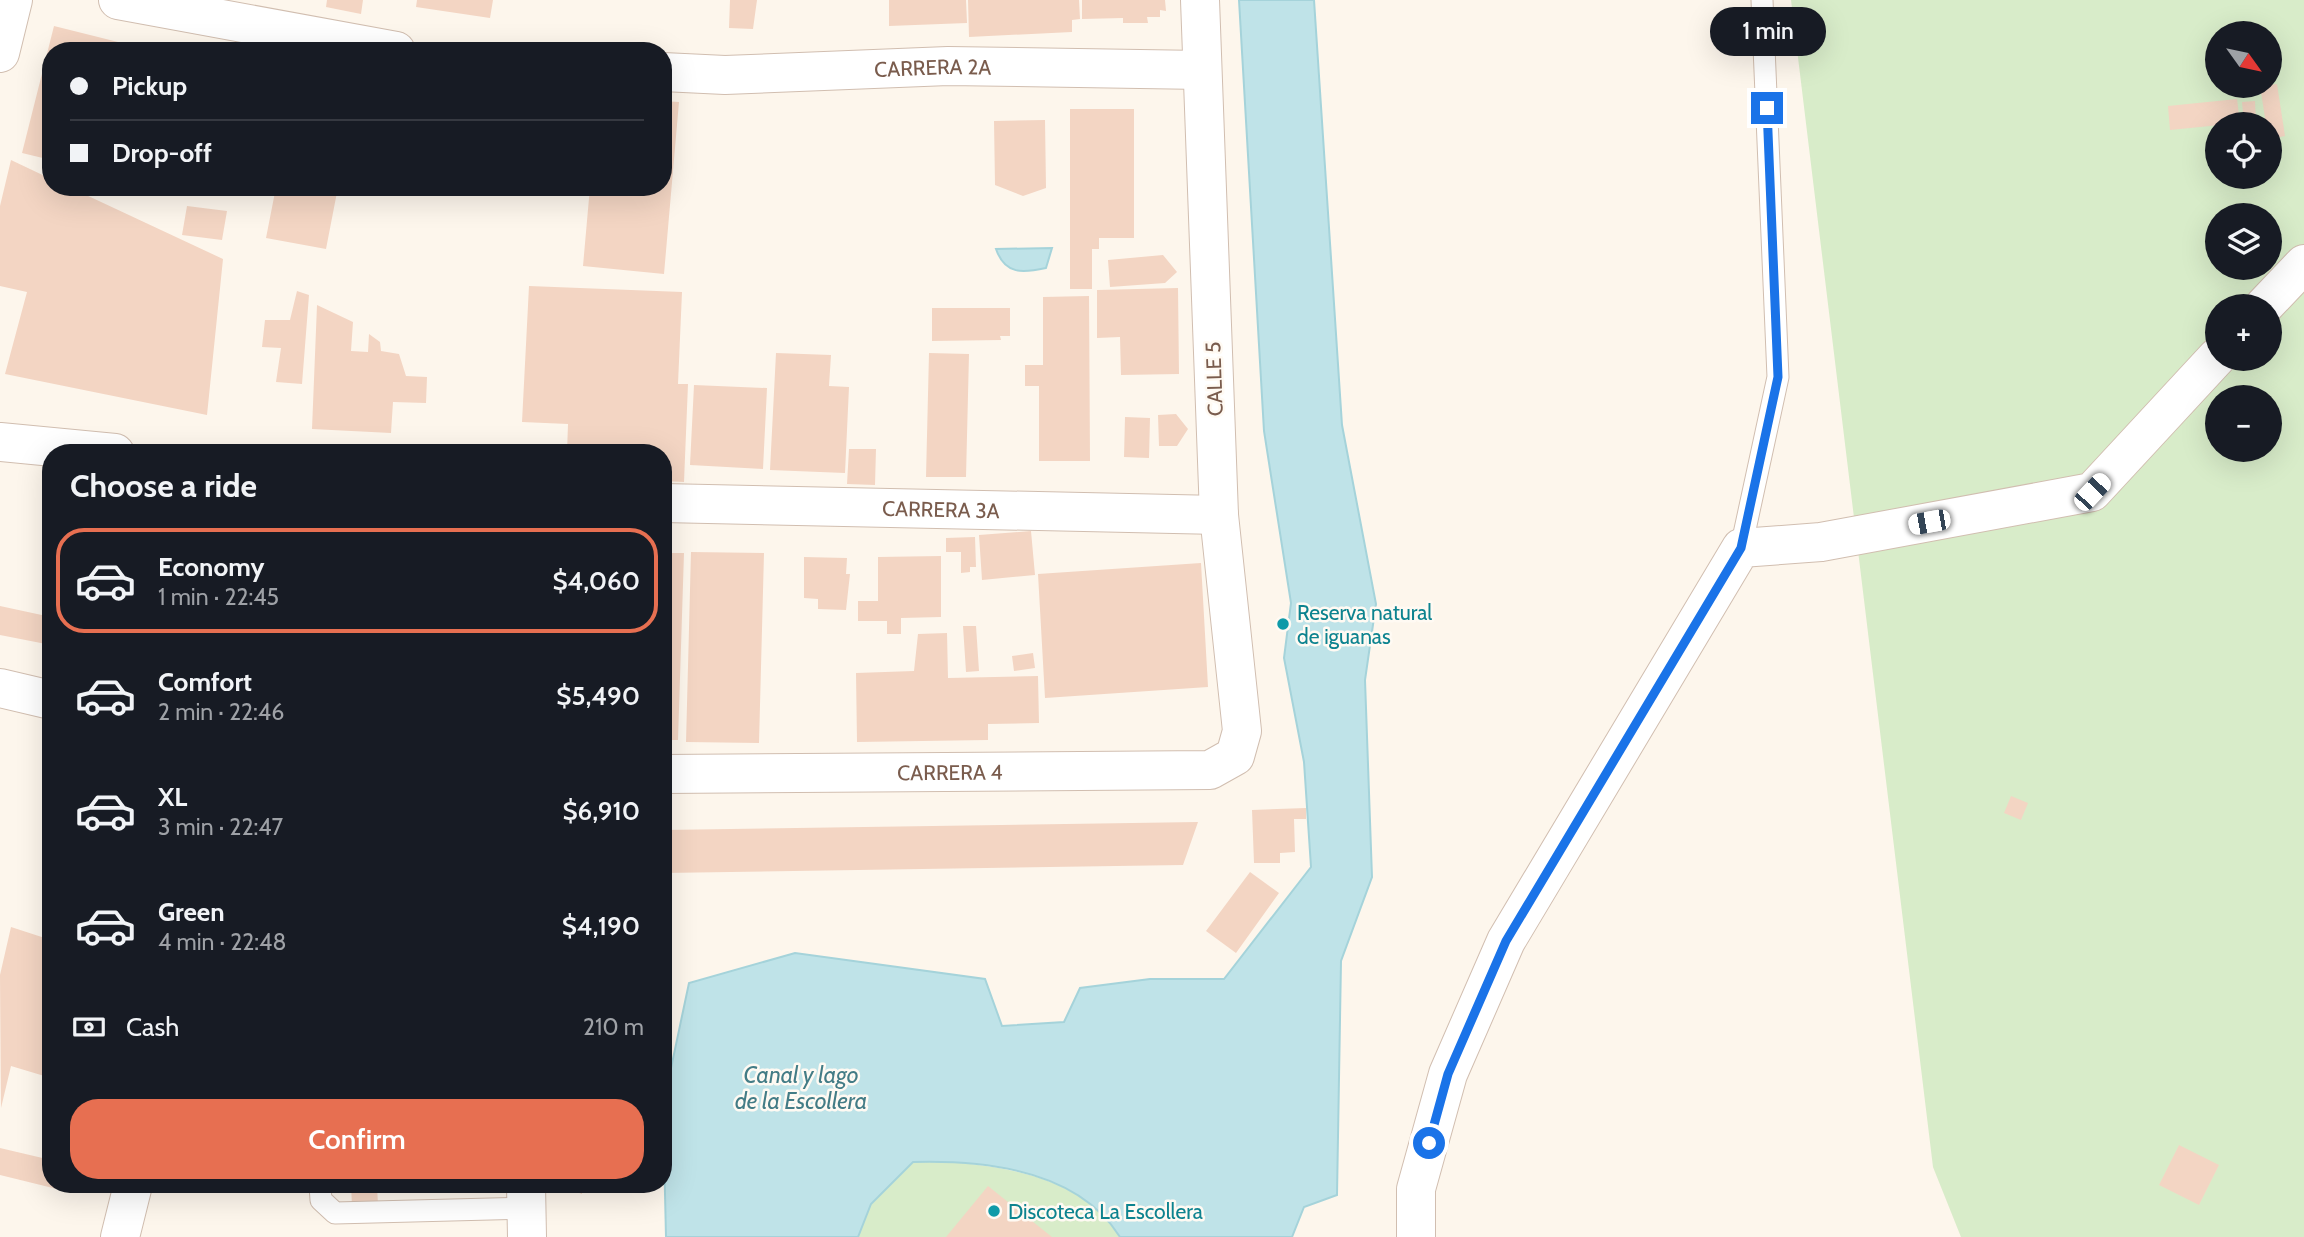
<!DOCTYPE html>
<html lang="en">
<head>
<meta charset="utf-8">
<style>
  body { margin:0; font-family:Cabin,sans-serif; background:#242831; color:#f1f3f6; height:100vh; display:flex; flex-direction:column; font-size:26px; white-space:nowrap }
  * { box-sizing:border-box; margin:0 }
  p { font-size:23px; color:#9ea1a6 }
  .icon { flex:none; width:38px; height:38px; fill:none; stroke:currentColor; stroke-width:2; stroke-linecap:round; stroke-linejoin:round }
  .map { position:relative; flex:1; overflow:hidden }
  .details { position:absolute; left:42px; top:444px; width:630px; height:749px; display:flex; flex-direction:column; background:#171b24; border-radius:28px; box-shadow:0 7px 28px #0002 }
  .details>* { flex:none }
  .guide { position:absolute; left:42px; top:42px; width:630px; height:154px; border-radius:28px; box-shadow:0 7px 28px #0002; display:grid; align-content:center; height:154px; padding:0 28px; background:#171b24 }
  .needle { width:46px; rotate:123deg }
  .buttons { position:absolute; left:2205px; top:21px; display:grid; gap:14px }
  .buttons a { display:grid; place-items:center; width:77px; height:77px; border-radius:50%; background:#171b24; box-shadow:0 7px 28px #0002; font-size:35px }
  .end { position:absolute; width:32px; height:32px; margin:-16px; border:9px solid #1a73e8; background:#fff; box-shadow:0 0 0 4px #fff }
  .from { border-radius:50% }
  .bubble { position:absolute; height:49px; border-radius:24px; background:#171b24; box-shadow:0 7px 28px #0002; font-size:23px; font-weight:600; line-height:49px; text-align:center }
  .car { position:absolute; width:21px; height:42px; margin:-21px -10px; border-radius:9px; box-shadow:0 0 5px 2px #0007; background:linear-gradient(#fff 24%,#345 0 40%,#fff 0 76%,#345 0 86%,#fff 0) }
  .guide b { display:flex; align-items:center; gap:24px; height:66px; font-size:26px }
  .guide b+b { border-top:2px solid #363941 }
  .guide i { width:18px; height:18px; background:#f1f3f6 }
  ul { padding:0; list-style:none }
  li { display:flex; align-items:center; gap:21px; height:105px; margin:0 14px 10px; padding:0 14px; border:4px solid transparent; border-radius:28px }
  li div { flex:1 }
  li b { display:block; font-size:26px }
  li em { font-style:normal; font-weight:600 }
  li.selected { border-color:#e76f51 }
  li>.icon { width:63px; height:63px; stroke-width:1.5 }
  h2 { padding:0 28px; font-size:32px; line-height:84px }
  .pay { display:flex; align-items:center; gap:18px; height:77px; padding:0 28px; font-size:26px }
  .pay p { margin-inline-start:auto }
  .primary-button { display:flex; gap:14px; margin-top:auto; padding:14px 28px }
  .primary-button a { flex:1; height:80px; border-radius:28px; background:#e76f51; color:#fff; font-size:28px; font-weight:600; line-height:80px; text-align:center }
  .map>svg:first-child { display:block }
  .green { fill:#d8ecc9; fill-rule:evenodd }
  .water { fill:#bfe3e8; stroke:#a5d3da; stroke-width:2 }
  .building { fill:#f3d5c3 }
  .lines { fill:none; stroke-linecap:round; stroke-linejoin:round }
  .lane-casing { stroke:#d1beb0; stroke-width:23 }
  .street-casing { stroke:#d1beb0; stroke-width:40 }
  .lane { stroke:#fff; stroke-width:21 }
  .street { stroke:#fff; stroke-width:38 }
  .route { stroke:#1a73e8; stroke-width:9 }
  .culture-dot { fill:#0f9aa8; stroke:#fffaf3; stroke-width:2.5 }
  .labels { text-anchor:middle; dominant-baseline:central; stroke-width:5; stroke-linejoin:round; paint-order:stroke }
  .street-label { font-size:21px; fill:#7a5c4d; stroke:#fffaf3 }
  .culture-label { font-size:21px; fill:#0d838f; stroke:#fffaf3; text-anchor:start }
  .water-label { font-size:23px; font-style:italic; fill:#437c86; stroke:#fffaf3 }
</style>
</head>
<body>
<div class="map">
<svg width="2304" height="1237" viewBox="0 0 2304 1237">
  <rect width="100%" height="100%" fill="#fdf6ec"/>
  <path class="green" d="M1791 0H2304V1237H1961L1933 1167ZM2217 33H2270V86H2217ZM2217 124H2270V177H2217ZM2217 215H2270V268H2217ZM2217 306H2270V359H2217ZM2217 397H2270V450H2217Z
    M943 1161C1007 1167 1083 1177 1120 1237H858L871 1204 912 1162Z"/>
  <path class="water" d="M1239 0H1314L1342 425 1376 604 1365 680 1372 877 1341 961 1337 1195 1304 1207 1292 1237H1120C1078 1170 984 1160 913 1162L871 1204 858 1237H666L663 1106 689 983 795 953 985 979 1002 1026 1064 1022 1080 988 1150 979H1224L1311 867 1304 762 1284 658 1291 603 1264 431Z
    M1052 248 1046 268C1023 273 1005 275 996 249Z"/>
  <path class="building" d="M327 0H363L361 14 326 7Z
    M417 0H493L490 18 416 7Z
    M730 0H757L753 29 729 28Z
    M889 0H966L967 23 889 26Z
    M968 0H1079L1080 19 1072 20V32L969 37Z
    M1082 0H1165L1166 11 1160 10V17H1147L1148 23H1123V18L1082 19Z
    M54 26 142 48 51 51V160L22 153Z
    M207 44 245 49V51H206Z
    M2277 84 2285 136 2270 139V124H2266L2260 86Z
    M2237 99 2240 123 2170 130 2168 106Z
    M663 101 679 102 664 274 583 266 590 187H663Z
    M2255 101 2256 124H2244L2242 102Z
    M1070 109H1134V238H1099V249H1092V289H1070Z
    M1045 120 1046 188 1023 196 995 185 994 121Z
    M11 160 51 179V187H69L223 259 207 415 5 374 27 292 0 286V206Z
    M276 187H338L326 249 266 238Z
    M187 206 227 211 222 240 182 235Z
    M1163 255 1177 272 1165 283 1110 287 1108 260Z
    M529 286 682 292 678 384H688L684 482 663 481V453H567L568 424 522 422Z
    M1178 288 1179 374 1121 375 1120 337 1097 338V290Z
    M297 291 309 295 302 384 276 382 281 348 262 347 265 320H290Z
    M1089 296 1090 461H1039V386H1025V365H1043V297Z
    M317 305 353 322 351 351 368 352 369 334 380 342 381 351 399 354 406 376 427 377 426 403 393 402 391 433 312 429Z
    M932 308H1010V336H1000L1001 340 932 341Z
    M776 353 831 355 829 386 849 387 845 473 770 470Z
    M929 353 969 354 966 477H926Z
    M694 385 767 388 763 469 690 465Z
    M1176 414 1188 429 1177 446H1159L1158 415Z
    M1125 417 1150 418 1149 458 1124 457Z
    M849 449H876L875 485 847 484Z
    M1031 531 1035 575 982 580 979 535Z
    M975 537 976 567H970V572L961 573V552H946V538Z
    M691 552 764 553 759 743 686 742Z
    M663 553H684L678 740H663Z
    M941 556V617L901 618V634H887V621H858V601H878V557Z
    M804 557 847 558 846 574H850L846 610 818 609V599L804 598Z
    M1201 563 1208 687 1045 698 1038 574Z
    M0 606 51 617V645L0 635Z
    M963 626H976L979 671 966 672Z
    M947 633 948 678 1038 676 1039 723 988 724V740L857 742 856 673 914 671 918 634Z
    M1033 653 1035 668 1014 671 1012 656Z
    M2011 796 2028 803 2021 820 2004 813Z
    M1306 808V819H1294L1295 852 1280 853V863H1254L1252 810Z
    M1198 822 1183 865 663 873V830Z
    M1250 872 1279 893 1236 953 1206 931Z
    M11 927 51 940V1078L11 1066 1 1108 0 975Z
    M2179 1145 2219 1165 2199 1205 2159 1185Z
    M0 1148 51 1160V1185H62L61 1190 0 1175Z
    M351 1185H377L378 1205 352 1206Z
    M557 1185H583L582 1194Z
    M988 1186 1052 1237H946Z"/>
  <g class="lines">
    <g class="lane-casing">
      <path id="lane" d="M1741 548 1778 377 1762 0
        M320 1185 321 1200 335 1213 526 1208"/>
    </g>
    <g class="street-casing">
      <g id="street">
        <path d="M118 0 396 51"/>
        <path d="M0 53 13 0"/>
        <path id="s1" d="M663 72 725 75 948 66 1202 70"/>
        <path d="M2264 306 2304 264"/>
        <path d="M0 442 115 453"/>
        <path id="s2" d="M663 503 1219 515"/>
        <path d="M0 688 51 700"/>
        <path id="s3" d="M663 774 1210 770 1235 756 1242 731 1219 515 1200 0"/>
        <path d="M526 1185 527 1237"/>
        <path d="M120 1237 133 1185"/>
        <path d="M1416 1237V1189L1448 1074 1506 941 1741 548 1821 542 2092 492 2217 357"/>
      </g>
    </g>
    <use href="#lane" class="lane"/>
    <use href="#street" class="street"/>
  </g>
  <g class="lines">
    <path class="route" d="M1429 1143 1448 1074 1506 941 1741 548 1778 377 1767 108"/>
  </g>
  <g class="culture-dot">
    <circle cx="1283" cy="624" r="7"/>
    <circle cx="994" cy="1211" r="7"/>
  </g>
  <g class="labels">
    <g class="street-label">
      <text stroke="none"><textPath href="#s1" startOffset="270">CARRERA 2A</textPath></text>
      <text transform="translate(1214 379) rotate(-92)">CALLE 5</text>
      <text stroke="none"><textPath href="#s2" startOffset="278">CARRERA 3A</textPath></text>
      <text stroke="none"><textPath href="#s3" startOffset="287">CARRERA 4</textPath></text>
    </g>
    <g class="culture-label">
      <text x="1297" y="612">Reserva natural<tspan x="1297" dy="24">de iguanas</tspan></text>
      <text x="1008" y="1211">Discoteca La Escollera</text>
    </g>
    <g class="water-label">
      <text x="801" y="1075">Canal y lago<tspan x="801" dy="26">de la Escollera</tspan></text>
    </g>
  </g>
</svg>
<div class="buttons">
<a><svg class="needle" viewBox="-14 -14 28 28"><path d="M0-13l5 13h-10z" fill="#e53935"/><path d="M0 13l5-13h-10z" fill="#9ea1a6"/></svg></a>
<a><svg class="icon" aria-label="locate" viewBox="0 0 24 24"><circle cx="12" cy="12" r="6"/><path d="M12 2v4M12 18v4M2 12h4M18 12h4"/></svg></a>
<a><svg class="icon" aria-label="layers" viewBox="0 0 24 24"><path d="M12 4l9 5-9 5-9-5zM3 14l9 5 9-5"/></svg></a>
<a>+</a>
<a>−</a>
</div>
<i class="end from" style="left:1429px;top:1143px"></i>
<i class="end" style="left:1767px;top:108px"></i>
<div class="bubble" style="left:1710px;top:7px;width:116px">1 min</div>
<i class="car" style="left:2092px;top:492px;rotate:43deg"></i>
<i class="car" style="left:1929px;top:522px;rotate:260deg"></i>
<div class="guide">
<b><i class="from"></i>Pickup</b>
<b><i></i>Drop-off</b>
</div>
<section class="details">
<h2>Choose a ride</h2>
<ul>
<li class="selected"><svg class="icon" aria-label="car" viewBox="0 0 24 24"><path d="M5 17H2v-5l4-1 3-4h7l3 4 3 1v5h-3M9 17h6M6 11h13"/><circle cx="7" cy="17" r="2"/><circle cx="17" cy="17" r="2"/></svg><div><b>Economy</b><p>1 min · 22:45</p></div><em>$4,060</em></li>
<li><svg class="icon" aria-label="car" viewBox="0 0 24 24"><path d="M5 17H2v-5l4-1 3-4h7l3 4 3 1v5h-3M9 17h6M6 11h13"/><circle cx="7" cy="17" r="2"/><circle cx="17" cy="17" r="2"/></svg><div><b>Comfort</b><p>2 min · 22:46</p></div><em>$5,490</em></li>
<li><svg class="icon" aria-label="car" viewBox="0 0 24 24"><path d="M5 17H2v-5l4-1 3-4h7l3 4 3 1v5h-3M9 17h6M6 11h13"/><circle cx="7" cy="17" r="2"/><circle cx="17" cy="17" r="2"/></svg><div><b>XL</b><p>3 min · 22:47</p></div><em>$6,910</em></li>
<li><svg class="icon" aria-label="car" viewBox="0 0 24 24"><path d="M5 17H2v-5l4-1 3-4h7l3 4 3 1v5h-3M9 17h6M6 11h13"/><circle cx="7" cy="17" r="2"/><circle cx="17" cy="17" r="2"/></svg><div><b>Green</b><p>4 min · 22:48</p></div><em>$4,190</em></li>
</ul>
<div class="pay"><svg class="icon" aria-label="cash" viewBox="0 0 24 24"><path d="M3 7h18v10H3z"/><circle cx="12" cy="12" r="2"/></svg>Cash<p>210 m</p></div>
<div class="primary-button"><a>Confirm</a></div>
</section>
</div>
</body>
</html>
